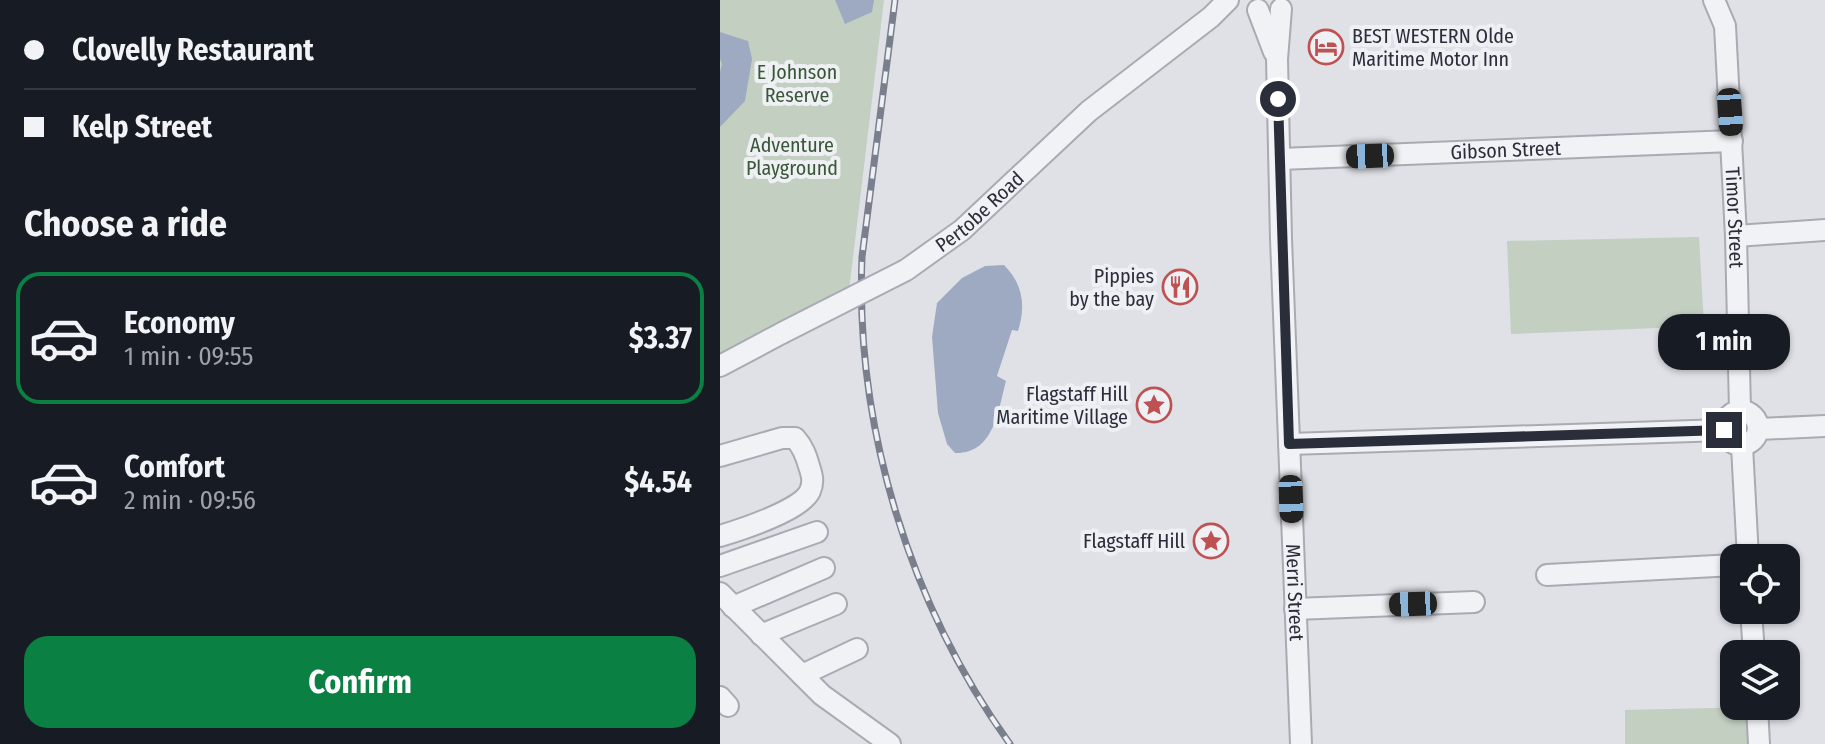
<!DOCTYPE html>
<html lang="en">
<head>
<meta charset="utf-8">
<style>
  body { margin:0; font-family:"Fira Sans Condensed",sans-serif; background:#242831; color:#f1f3f6; height:100vh; display:flex; flex-direction:column; font-size:30px; white-space:nowrap }
  * { box-sizing:border-box; margin:0 }
  p { font-size:26px; color:#9ea1a6 }
  .icon { flex:none; width:44px; height:44px; fill:none; stroke:currentColor; stroke-width:2; stroke-linecap:round; stroke-linejoin:round }
  .map { position:relative; flex:1; overflow:hidden }
  .panel { display:flex; flex-direction:column; background:#171b24; width:720px }
  .panel>* { flex:none }
  .hud { display:grid; align-content:center; height:176px; padding:0 24px; background:#171b24 }
  .tools { position:absolute; left:1000px; top:544px; display:grid; gap:16px }
  .tools a { display:grid; place-items:center; width:80px; height:80px; border-radius:16px; background:#171b24; box-shadow:0 2px 6px #0004; font-size:40px }
  .end { position:absolute; width:36px; height:36px; margin:-18px; border:10px solid #2a2e3b; background:#fff; box-shadow:0 0 0 4px #fff }
  .from { border-radius:50% }
  .bubble { position:absolute; height:56px; border-radius:24px; background:#171b24; box-shadow:0 2px 6px #0004; font-size:26px; font-weight:700; line-height:56px; text-align:center }
  .car { position:absolute; width:24px; height:48px; margin:-24px -12px; border-radius:10px; box-shadow:0 0 6px 2px #0007; background:linear-gradient(#222 24%,#8ab4d8 0 40%,#222 0 76%,#8ab4d8 0 86%,#222 0) }
  .hud b { display:flex; align-items:center; gap:28px; height:76px; font-size:30px }
  .hud b+b { border-top:2px solid #363941 }
  .hud i { width:20px; height:20px; background:#f1f3f6 }
  ul { padding:0; list-style:none }
  li { display:flex; align-items:center; gap:24px; height:132px; margin:0 16px 12px; padding:0 8px; border:4px solid transparent; border-radius:24px }
  li div { flex:1 }
  li b { display:block; font-size:30px }
  li em { font-style:normal; font-weight:700 }
  li.on { border-color:#0b8043 }
  li>.icon { width:72px; height:72px; stroke-width:1.5 }
  h2 { padding:0 24px; font-size:36px; line-height:96px }
  .button { display:flex; gap:16px; margin-top:auto; padding:16px 24px }
  .button a { flex:1; height:92px; border-radius:24px; background:#0b8043; color:#fff; font-size:32px; font-weight:700; line-height:92px; text-align:center }
  main { display:flex; flex:1; min-height:0 }
  .map>svg:first-child { display:block }
  .green { fill:#c2cfc1 }
  .water { fill:#9eaac2 }
  .lines { fill:none; stroke-linecap:round; stroke-linejoin:round }
  .minor-casing { stroke:#a9abb3; stroke-width:24 }
  .minor { stroke:#f1f2f5; stroke-width:20 }
  .rail-casing { stroke:#7a7f8e; stroke-width:7 }
  .rail { stroke:#eef0f4; stroke-width:4; stroke-dasharray:12; stroke-linecap:butt }
  .minor-bridge-casing { stroke:#a9abb3; stroke-width:24; stroke-linecap:butt }
  .minor-bridge { stroke:#f1f2f5; stroke-width:20 }
  .route { stroke:#2a2e3b; stroke-width:10 }
  .labels { text-anchor:middle; dominant-baseline:central; stroke-width:8; stroke-linejoin:round; paint-order:stroke }
  .poi-label { font-size:20px; fill:#2a2e3b; stroke:#eef0f4; text-anchor:end }
  .park-label { font-size:20px; fill:#3a5638; stroke:#eef0f4 }
  .street-label { font-size:20px; fill:#2a2e3b; stroke:#eef0f4 }
</style>
</head>
<body>
<main>
<section class="panel">
<div class="hud">
<b><i class="from"></i>Clovelly Restaurant</b>
<b><i></i>Kelp Street</b>
</div>
<h2>Choose a ride</h2>
<ul>
<li class="on"><svg class="icon" aria-label="car" viewBox="0 0 24 24"><path d="M5 17H2v-5l4-1 3-4h7l3 4 3 1v5h-3M9 17h6M6 11h13"/><circle cx="7" cy="17" r="2"/><circle cx="17" cy="17" r="2"/></svg><div><b>Economy</b><p>1 min · 09:55</p></div><em>$3.37</em></li>
<li><svg class="icon" aria-label="car" viewBox="0 0 24 24"><path d="M5 17H2v-5l4-1 3-4h7l3 4 3 1v5h-3M9 17h6M6 11h13"/><circle cx="7" cy="17" r="2"/><circle cx="17" cy="17" r="2"/></svg><div><b>Comfort</b><p>2 min · 09:56</p></div><em>$4.54</em></li>
</ul>
<div class="button"><a>Confirm</a></div>
</section>
<div class="map">
<svg width="1105" height="744" viewBox="0 0 1105 744">
  <rect width="100%" height="100%" fill="#dfe1e6"/>
  <path class="green" d="M0 0H164L129 291 0 354Z
    M979 237 984 326 791 334 787 241Z
    M1037 707 1039 744H905V710Z"/>
  <path class="water" d="M115 0H154L152 12 125 24Z
    M0 32 28 41 32 59 25 101 0 127V72L2 64 0 59Z
    M284 265C303 284 306 306 298 331L292 330 277 376 286 381C278 411 274 454 235 453L227 444 218 413 212 337 217 303 242 278 265 266Z"/>
  <g class="lines">
    <g class="minor-casing">
      <g id="minor">
        <path id="s1" d="M994 0 1005 26 1016 236 1020 410"/>
        <path id="s2" d="M561 9 557 59 561 239 581 744"/>
        <path d="M538 10 554 52"/>
        <path id="s3" d="M560 159 1012 141"/>
        <path d="M1016 236 1105 230"/>
        <path id="s4" d="M186 270 242 230 369 111 491 17 508 0"/>
        <path d="M0 366 62 333"/>
        <circle cx="1021" cy="428" r="17"/>
        <path d="M1039 429 1105 426"/>
        <path d="M569 444 1004 430"/>
        <path d="M1022 446 1028 558"/>
        <path d="M0 456 62 438H75C83 447 86 455 89 466 92 475 94 482 90 491 82 510 20 530 0 536"/>
        <path d="M0 566 97 532"/>
        <path d="M827 575 1014 565"/>
        <path d="M0 593 102 695 170 744"/>
        <path d="M13 607 104 568"/>
        <path d="M575 609 754 602"/>
        <path d="M1031 610 1034 654"/>
        <path d="M41 635 116 604"/>
        <path d="M82 675 137 649"/>
        <path d="M0 697 8 706"/>
        <path d="M1037 706 1039 744"/>
      </g>
    </g>
    <use href="#minor" class="minor"/>
    <g class="rail-casing">
      <path id="rail" d="M175 0 142 257C135 427 190 606 290 744"/>
    </g>
    <use href="#rail" class="rail"/>
    <g class="minor-bridge-casing">
      <path id="minor-bridge" d="M62 333 186 270"/>
    </g>
    <use href="#minor-bridge" class="minor-bridge"/>
  </g>
  <g class="lines">
    <path class="route" d="M558 99 569 444 1004 430"/>
  </g>
  <defs>
    <g id="hotel-ring" transform="scale(1.8)"><circle r="9.5" fill="#eef0f4" stroke="#be5152" stroke-width="1.5"/><path d="M-6-4.5h1.5V1H6V5H4.5V3h-9V5H-6ZM-4 0a1.8 1.8 0 1 1 3.6 0ZM.5 0V-2.5h3Q6-2.5 6 0Z" fill="#be5152"/></g>
    <g id="restaurant-ring" transform="scale(1.8)"><circle r="9.5" fill="#eef0f4" stroke="#be5152" stroke-width="1.5"/><path d="M-5-6h1v4h1v-4h1v4h1v-4h1v5L-1.5 .5V6h-2V.5L-5-1ZM5-6V6H3V1.5H1.5Q1.5-4 5-6Z" fill="#be5152"/></g>
    <g id="sight-ring" transform="scale(1.8)"><circle r="9.5" fill="#eef0f4" stroke="#be5152" stroke-width="1.5"/><path d="M0-6L1.8-2.2L6-1.7L2.9 1.2L3.7 5.4L0 3.3L-3.7 5.4L-2.9 1.2L-6-1.7L-1.8-2.2Z" fill="#be5152"/></g>
  </defs>
  <g fill-rule="evenodd">
    <use href="#hotel-ring" x="606" y="47"/>
    <use href="#restaurant-ring" x="460" y="287"/>
    <use href="#sight-ring" x="434" y="405"/>
    <use href="#sight-ring" x="491" y="541"/>
  </g>
  <g class="labels">
    <g class="poi-label">
      <text x="632" y="36" text-anchor="start">BEST WESTERN Olde<tspan x="632" dy="23">Maritime Motor Inn</tspan></text>
      <text x="434" y="276">Pippies<tspan x="434" dy="23">by the bay</tspan></text>
      <text x="408" y="394">Flagstaff Hill<tspan x="408" dy="23">Maritime Village</tspan></text>
      <text x="465" y="541">Flagstaff Hill</text>
    </g>
    <g class="park-label">
      <text x="77" y="72">E Johnson<tspan x="77" dy="23">Reserve</tspan></text>
      <text x="72" y="145">Adventure<tspan x="72" dy="23">Playground</tspan></text>
    </g>
    <g class="street-label">
      <text stroke="none"><textPath href="#s3" startOffset="226">Gibson Street</textPath></text>
      <text stroke="none"><textPath href="#s4" startOffset="94">Pertobe Road</textPath></text>
      <text stroke="none"><textPath href="#s1" startOffset="220">Timor Street</textPath></text>
      <text stroke="none"><textPath href="#s2" startOffset="584">Merri Street</textPath></text>
    </g>
  </g>
</svg>
<div class="tools">
<a><svg class="icon" aria-label="locate" viewBox="0 0 24 24"><circle cx="12" cy="12" r="6"/><path d="M12 2v4M12 18v4M2 12h4M18 12h4"/></svg></a>
<a><svg class="icon" aria-label="layers" viewBox="0 0 24 24"><path d="M12 4l9 5-9 5-9-5zM3 14l9 5 9-5"/></svg></a>
</div>
<i class="end from" style="left:558px;top:99px"></i>
<i class="end" style="left:1004px;top:430px"></i>
<div class="bubble" style="left:938px;top:314px;width:132px">1 min</div>
<i class="car" style="left:1010px;top:112px;rotate:176deg"></i>
<i class="car" style="left:650px;top:156px;rotate:268deg"></i>
<i class="car" style="left:571px;top:499px;rotate:178deg"></i>
<i class="car" style="left:693px;top:604px;rotate:268deg"></i>
</div>
</main>
</body>
</html>
